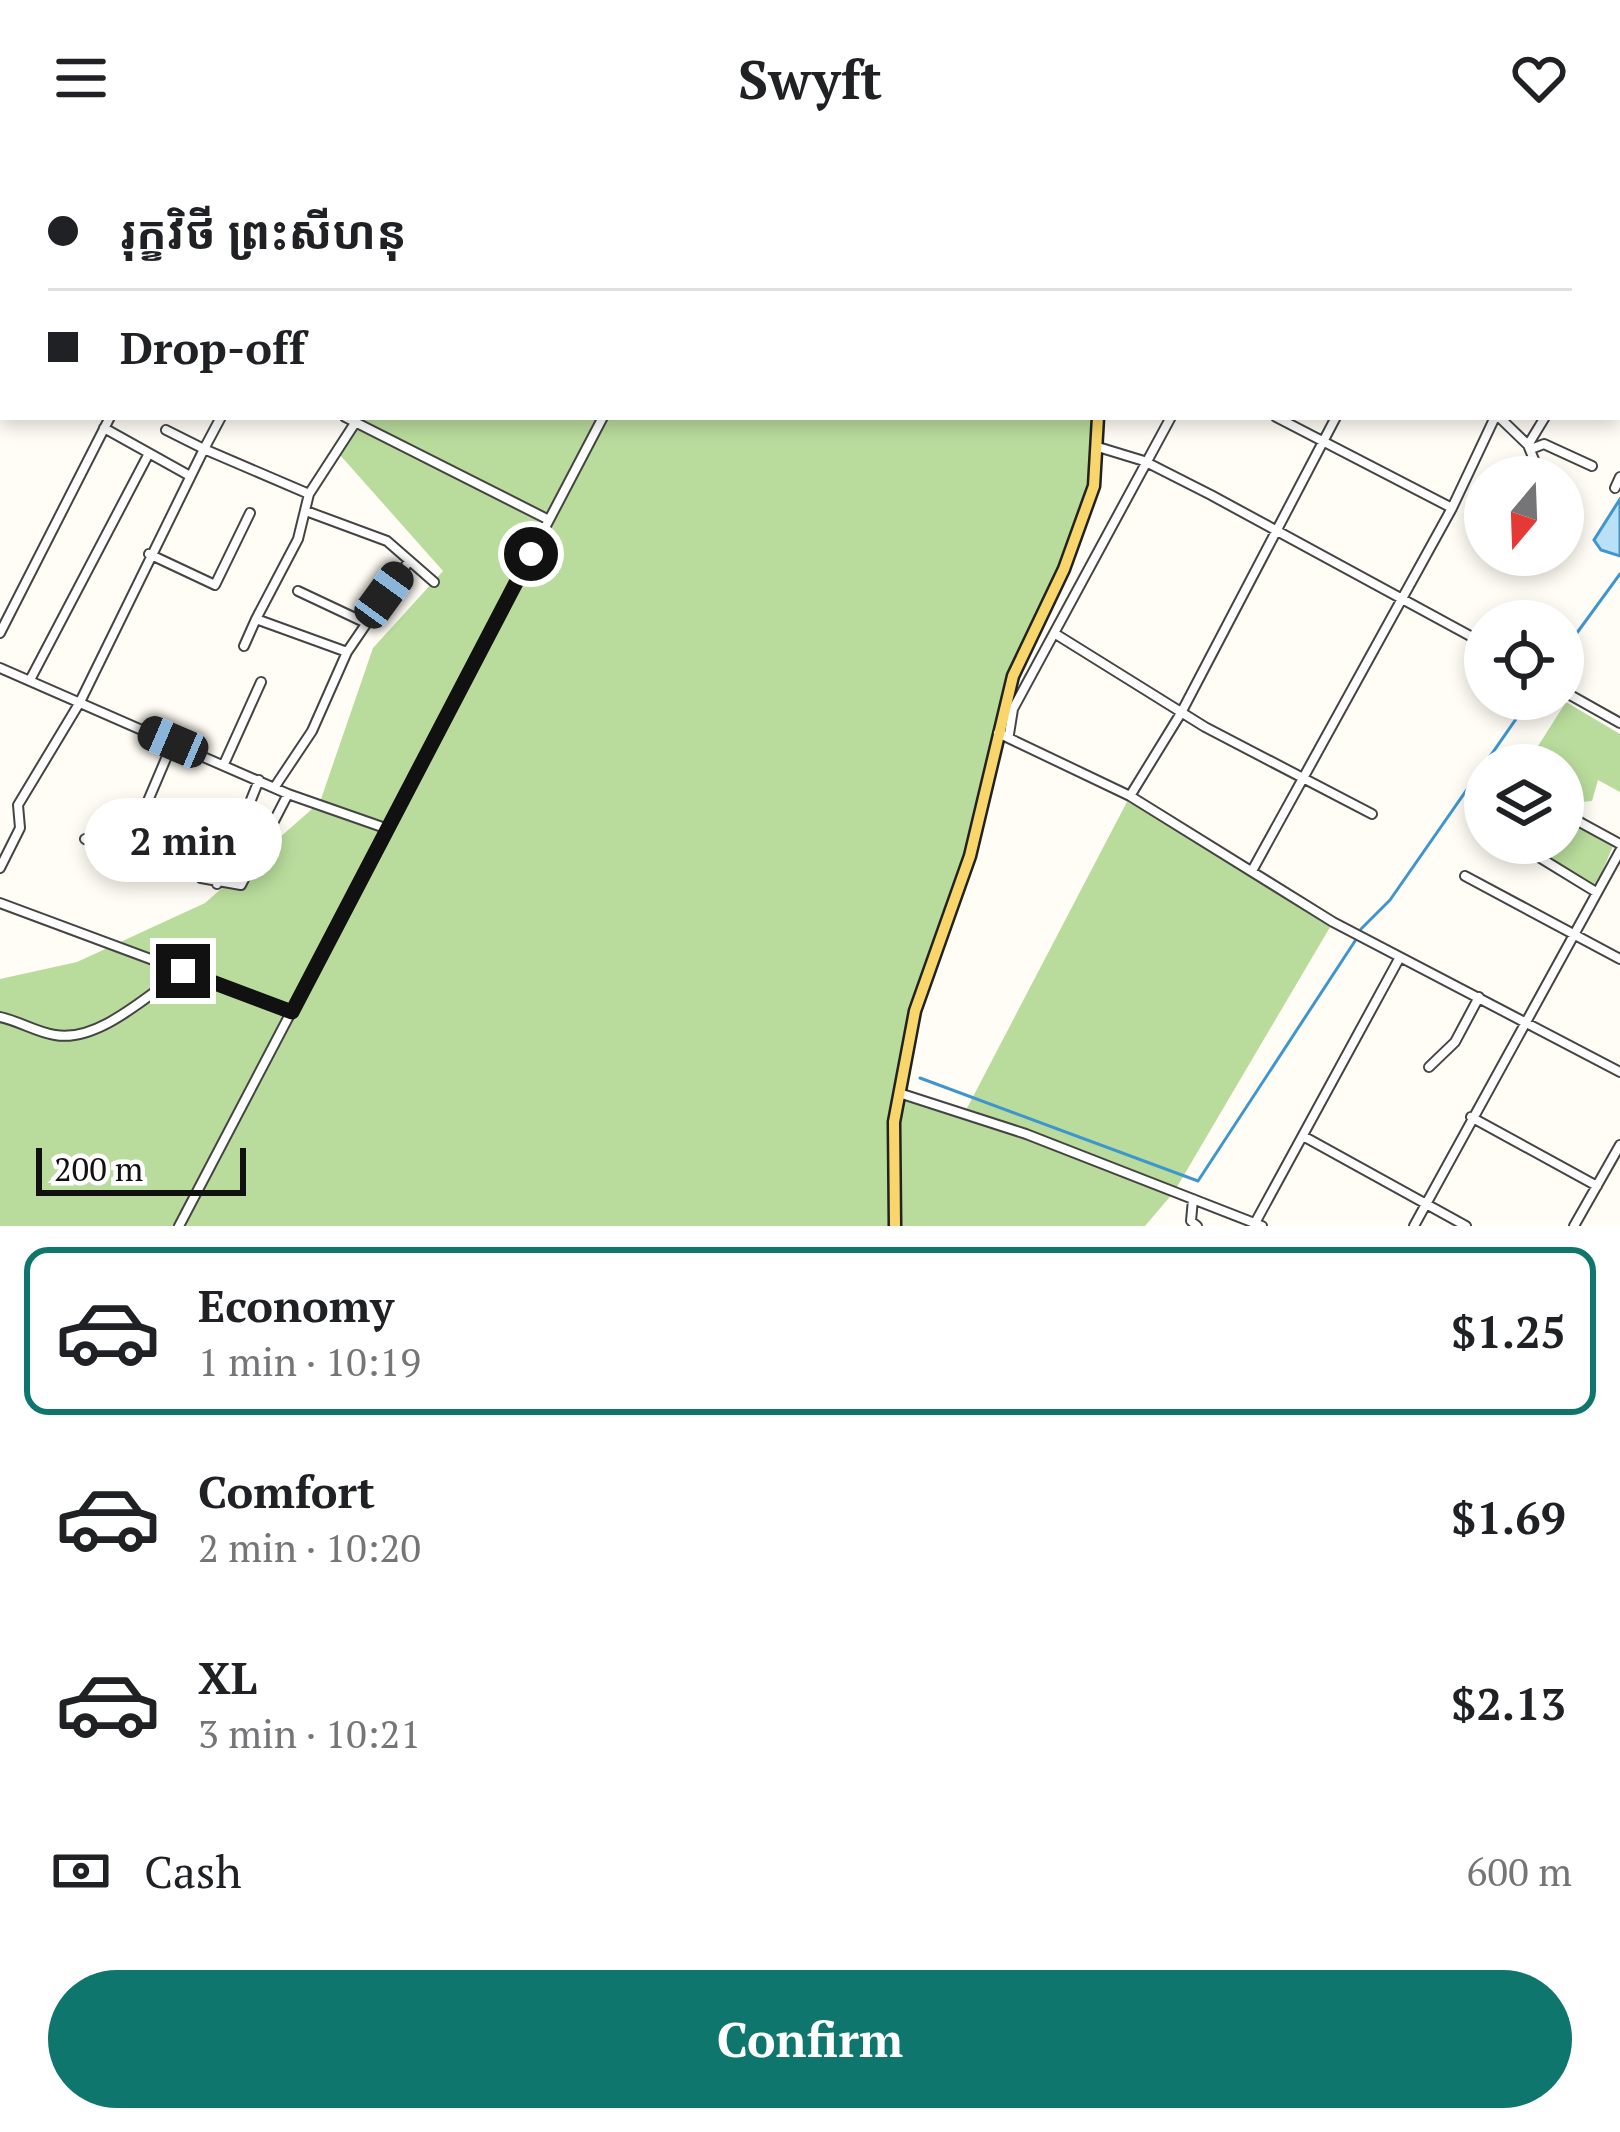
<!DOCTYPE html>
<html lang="en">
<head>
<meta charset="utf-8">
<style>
  body { margin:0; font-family:"PT Serif","Noto Sans Khmer",serif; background:#f2f2f2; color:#202124; height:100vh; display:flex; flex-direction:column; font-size:45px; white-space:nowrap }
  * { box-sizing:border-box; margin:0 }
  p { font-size:39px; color:#757577 }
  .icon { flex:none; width:66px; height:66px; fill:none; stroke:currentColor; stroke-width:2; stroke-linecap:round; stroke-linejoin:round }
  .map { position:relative; height:1070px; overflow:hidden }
  .side { display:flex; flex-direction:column; background:#fff; flex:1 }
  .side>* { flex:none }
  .guide { position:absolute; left:0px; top:0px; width:1620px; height:264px; box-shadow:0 6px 18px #0003; display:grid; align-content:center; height:264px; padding:0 48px; background:#fff }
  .needle { width:78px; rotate:199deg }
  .tools { position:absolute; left:1464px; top:300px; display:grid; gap:24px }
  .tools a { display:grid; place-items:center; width:120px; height:120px; border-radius:50%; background:#fff; box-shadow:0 6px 18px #0003; font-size:60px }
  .scale { position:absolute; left:36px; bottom:30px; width:210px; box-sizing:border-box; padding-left:12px; border:6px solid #111; border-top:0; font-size:33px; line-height:42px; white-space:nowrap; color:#111; -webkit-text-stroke:9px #fff; paint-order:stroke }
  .end { position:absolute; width:54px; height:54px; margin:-27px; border:15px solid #111; background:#fff; box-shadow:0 0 0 6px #fff }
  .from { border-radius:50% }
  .bubble { position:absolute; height:84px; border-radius:42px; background:#fff; box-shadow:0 6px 18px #0003; font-size:39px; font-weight:700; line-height:84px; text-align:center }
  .car { position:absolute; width:36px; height:72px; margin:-36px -18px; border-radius:15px; box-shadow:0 0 9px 3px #0007; background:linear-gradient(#222 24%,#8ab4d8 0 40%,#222 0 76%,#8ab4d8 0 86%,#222 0) }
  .guide b { display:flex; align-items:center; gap:42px; height:114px; font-size:45px }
  .guide b+b { border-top:3px solid #e0e0e0 }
  .guide i { width:30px; height:30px; background:#202124 }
  ul { padding:21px 0 0; list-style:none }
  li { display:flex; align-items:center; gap:36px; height:168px; margin:0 24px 18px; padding:0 24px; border:6px solid transparent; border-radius:24px }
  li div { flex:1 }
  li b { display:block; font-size:45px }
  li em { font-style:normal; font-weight:700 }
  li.on { border-color:#0f766e }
  li>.icon { width:108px; height:108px; stroke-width:1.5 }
  .pay { display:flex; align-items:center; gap:30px; height:132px; padding:0 48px; font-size:45px }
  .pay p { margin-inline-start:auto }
  .cta { display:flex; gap:24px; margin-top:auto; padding:24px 48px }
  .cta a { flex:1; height:138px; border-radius:72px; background:#0f766e; color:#fff; font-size:48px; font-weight:700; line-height:138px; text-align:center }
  header { display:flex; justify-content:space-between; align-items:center; height:156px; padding:0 48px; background:#fff; font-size:54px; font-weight:700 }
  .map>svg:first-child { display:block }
  .forest { fill:#b9dc9c }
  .water { fill:#b9e0f7; stroke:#3f96cf; stroke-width:3 }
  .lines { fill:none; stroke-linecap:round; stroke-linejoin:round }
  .stream { stroke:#3f96cf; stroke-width:3 }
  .minor-casing { stroke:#444; stroke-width:12 }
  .major-casing { stroke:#222; stroke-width:15 }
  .minor { stroke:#fff; stroke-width:8 }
  .major { stroke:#f9d66b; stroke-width:10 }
  .route { stroke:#111; stroke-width:15 }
</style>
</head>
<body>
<header><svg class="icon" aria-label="menu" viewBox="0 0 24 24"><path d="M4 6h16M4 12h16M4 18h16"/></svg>Swyft<svg class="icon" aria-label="heart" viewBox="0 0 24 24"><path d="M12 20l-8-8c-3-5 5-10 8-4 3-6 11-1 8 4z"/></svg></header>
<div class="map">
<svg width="1620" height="1070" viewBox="0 0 1620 1070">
  <rect width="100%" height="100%" fill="#fffdf5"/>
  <path class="forest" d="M422 0H1128L421 3Z
    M353 261H1098L1094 330 1013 520 970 700 940 776 899 936 965 956 1130 640 1333 766 1174 1036 1145 1070H0V823L77 806 205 747 320 646 373 492 443 415 340 299Z
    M1566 546 1620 578V636L1598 624 1592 645 1570 647 1613 690 1595 732 1521 687H1563V609H1526Z"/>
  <path class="water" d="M1620 343V400L1601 394 1594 384Z"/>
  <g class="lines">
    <path class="stream" d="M1563 496 1620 418
      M1361 773 1390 744 1530 543
      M920 922 1198 1025 1355 785"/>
    <g class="minor-casing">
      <path id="minor" d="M524 0 529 3
        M1427 0 1432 3
        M15 3 17 0
        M737 3 739 0
        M1309 3 1311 0
        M1473 3 1474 0
        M1617 26 1620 20
        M0 32 3 26
        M0 82 3 83
        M1617 215 1620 216
        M345 261 549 364
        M1276 261 1452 352
        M1499 261 1528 289 1541 321
        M104 272 190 320
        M166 274 204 293 221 261
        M1528 289 1545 261
        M1098 291 1144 305 1211 339 1485 488
        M1531 293 1544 288 1592 310
        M1615 332 1620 321
        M306 355 387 385 434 426
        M149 398 215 429 250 357
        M298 435 366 467
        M0 477 110 261
        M1054 477 1205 571 1372 658
        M244 490 256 463
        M347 496 409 405
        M0 512 288 638 388 673
        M30 524 147 301
        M1563 535 1620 567
        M998 577 1130 640 1333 766 1620 916
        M1009 578 1013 553 1171 261
        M224 608 261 526
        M274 632 312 575 347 496 256 463 298 383 309 338
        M1130 640 1181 557 1336 261
        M1563 657 1620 688
        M158 682 136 673 173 586
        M85 683 118 698 136 673
        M1516 687 1596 736
        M0 712 20 672 18 649 80 546 204 293 309 338 355 267
        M1253 713 1452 352 1495 261
        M1465 720 1620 803
        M201 722 241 729 288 638
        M217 728 259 624
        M0 747 293 856
        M0 861C19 865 36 876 55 879 98 887 149 838 182 816
        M1429 911 1455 886 1479 841
        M899 937 1026 978 1262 1070
        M1471 961 1597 1030
        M1303 980 1466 1070
        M1193 1043 1191 1065 1197 1070
        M1255 1067 1400 801
        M179 1070 603 261
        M1414 1070 1620 695
        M1574 1070 1620 989"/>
    </g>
    <g class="major-casing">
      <path id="major" d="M1127 3 1128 0
        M895 1070 894 966 915 855 970 700 1013 520 1064 413 1094 330 1098 261"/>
    </g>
    <use href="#minor" class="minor"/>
    <use href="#major" class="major"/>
  </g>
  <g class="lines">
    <path class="route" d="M183 815 292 856 531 398"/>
  </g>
</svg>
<div class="tools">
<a><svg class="needle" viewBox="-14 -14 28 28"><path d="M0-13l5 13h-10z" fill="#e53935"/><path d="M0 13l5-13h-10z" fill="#757577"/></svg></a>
<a><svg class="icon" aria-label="locate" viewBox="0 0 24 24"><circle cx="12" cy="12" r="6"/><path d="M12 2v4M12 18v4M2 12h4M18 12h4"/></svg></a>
<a><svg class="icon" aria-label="layers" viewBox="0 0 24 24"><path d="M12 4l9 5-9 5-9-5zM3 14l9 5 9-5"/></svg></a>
</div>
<div class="scale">200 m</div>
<i class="end from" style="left:531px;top:398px"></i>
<i class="end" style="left:183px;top:815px"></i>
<div class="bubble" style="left:84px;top:642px;width:198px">2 min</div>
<i class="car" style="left:384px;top:439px;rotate:36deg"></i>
<i class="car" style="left:173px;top:586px;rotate:293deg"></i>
<div class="guide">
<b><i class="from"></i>រុក្ខវិថី ព្រះសីហនុ</b>
<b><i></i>Drop-off</b>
</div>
</div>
<section class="side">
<ul>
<li class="on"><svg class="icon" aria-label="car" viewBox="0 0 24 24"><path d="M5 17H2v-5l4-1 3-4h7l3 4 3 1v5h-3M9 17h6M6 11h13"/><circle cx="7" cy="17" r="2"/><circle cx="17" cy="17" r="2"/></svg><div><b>Economy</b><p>1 min · 10:19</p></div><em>$1.25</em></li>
<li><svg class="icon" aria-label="car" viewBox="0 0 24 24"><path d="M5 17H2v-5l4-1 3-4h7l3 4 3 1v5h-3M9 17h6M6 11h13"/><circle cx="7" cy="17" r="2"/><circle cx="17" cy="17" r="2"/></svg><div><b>Comfort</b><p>2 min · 10:20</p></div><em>$1.69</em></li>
<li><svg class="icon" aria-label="car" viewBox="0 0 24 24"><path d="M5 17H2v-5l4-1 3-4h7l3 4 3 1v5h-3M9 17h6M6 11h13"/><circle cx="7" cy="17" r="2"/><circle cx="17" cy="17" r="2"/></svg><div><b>XL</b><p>3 min · 10:21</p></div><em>$2.13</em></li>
</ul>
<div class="pay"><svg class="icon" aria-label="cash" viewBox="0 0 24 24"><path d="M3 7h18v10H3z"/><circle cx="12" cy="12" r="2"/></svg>Cash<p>600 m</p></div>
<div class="cta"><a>Confirm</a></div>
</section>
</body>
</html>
